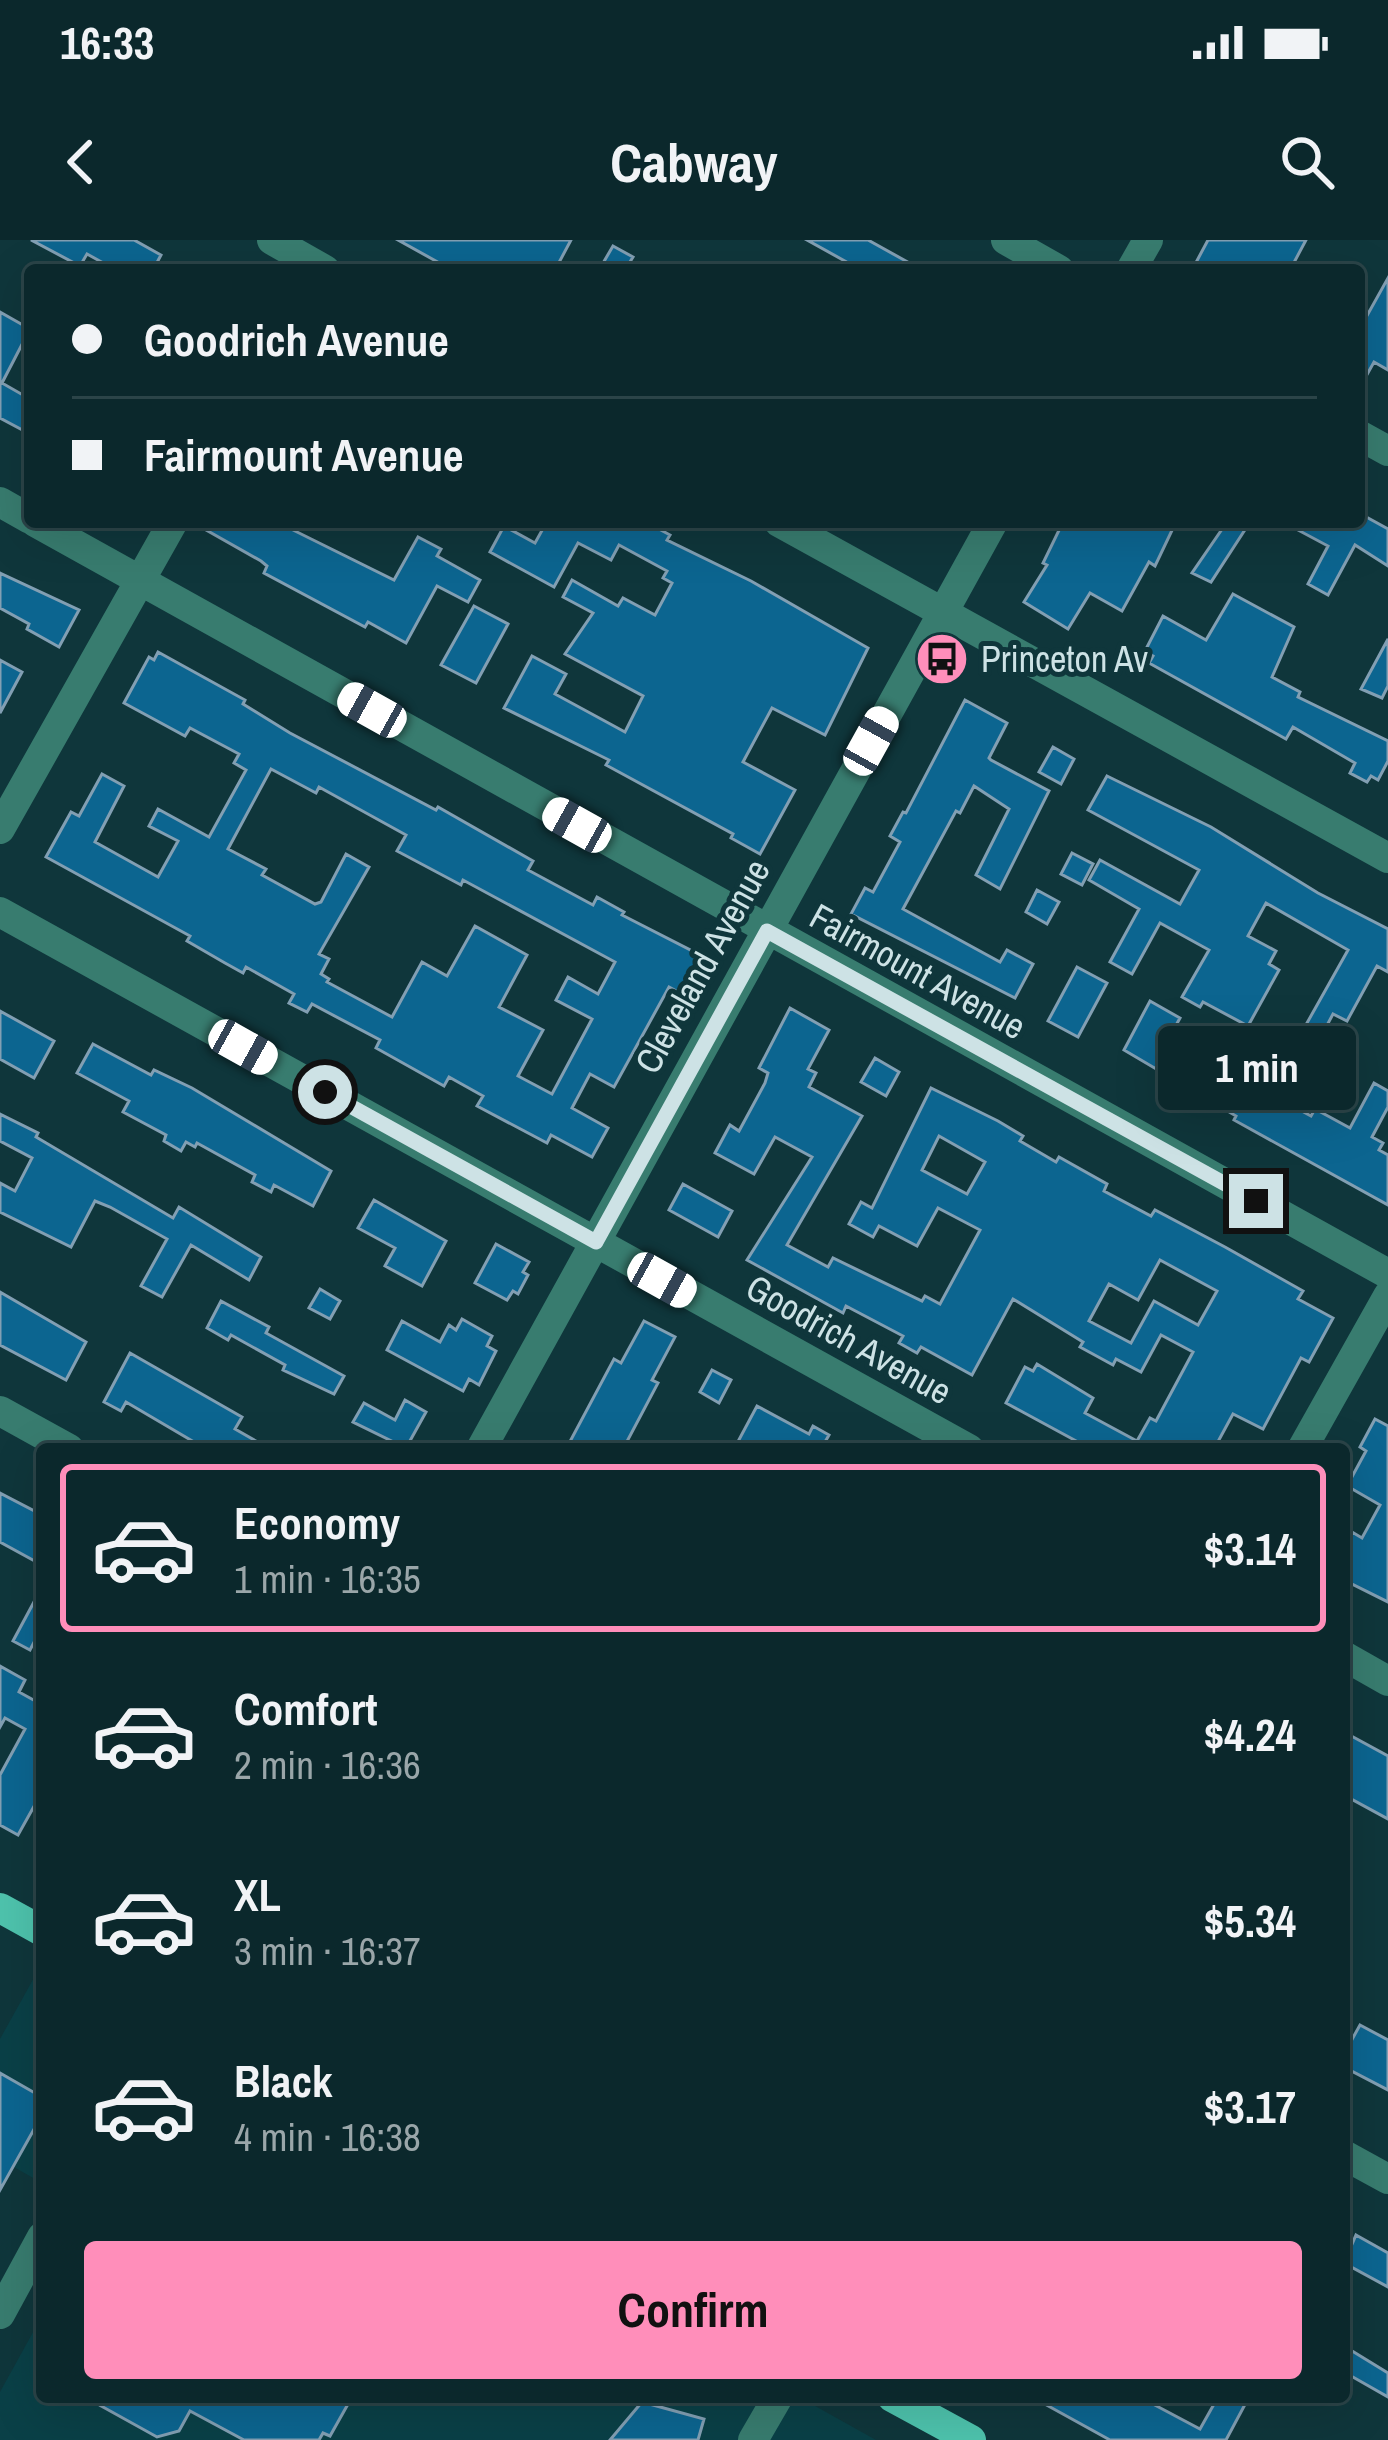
<!DOCTYPE html>
<html lang="en">
<head>
<meta charset="utf-8">
<style>
  body { margin:0; font-family:"Archivo Narrow",sans-serif; background:#143034; color:#f1f3f6; height:100vh; display:flex; flex-direction:column; font-size:45px; white-space:nowrap }
  * { box-sizing:border-box; margin:0 }
  p { font-size:39px; color:#9aa6a9 }
  .icon { flex:none; width:66px; height:66px; fill:none; stroke:currentColor; stroke-width:2; stroke-linecap:round; stroke-linejoin:round }
  .map { position:relative; flex:1; overflow:hidden }
  .details { position:absolute; left:36px; top:1203px; width:1314px; height:960px; display:flex; flex-direction:column; background:#0b282c; border-radius:12px; box-shadow:0 12px 48px #0002,0 0 0 3px #2b4448 }
  .details>* { flex:none }
  .hud { position:absolute; left:24px; top:24px; width:1341px; height:264px; border-radius:12px; box-shadow:0 12px 48px #0002,0 0 0 3px #2b4448; display:grid; align-content:center; height:264px; padding:0 48px; background:#0b282c }
  .end { position:absolute; width:54px; height:54px; margin:-27px; border:15px solid #cde2e5; background:#111; box-shadow:0 0 0 6px #111 }
  .from { border-radius:50% }
  .bubble { position:absolute; height:84px; border-radius:12px; background:#0b282c; box-shadow:0 12px 48px #0002,0 0 0 3px #2b4448; font-size:39px; font-weight:700; line-height:84px; text-align:center }
  .car { position:absolute; width:36px; height:72px; margin:-36px -18px; border-radius:15px; box-shadow:0 0 9px 3px #0007; background:linear-gradient(#fff 24%,#345 0 40%,#fff 0 76%,#345 0 86%,#fff 0) }
  .hud b { display:flex; align-items:center; gap:42px; height:114px; font-size:45px }
  .hud b+b { border-top:3px solid #2b4448 }
  .hud i { width:30px; height:30px; background:#f1f3f6 }
  ul { padding:21px 0 0; list-style:none }
  li { display:flex; align-items:center; gap:36px; height:168px; margin:0 24px 18px; padding:0 24px; border:6px solid transparent; border-radius:12px }
  li div { flex:1 }
  li b { display:block; font-size:45px }
  li em { font-style:normal; font-weight:700 }
  li.selected { border-color:#ff8eba }
  li>.icon { width:108px; height:108px; stroke-width:1.5 }
  .primary-button { display:flex; gap:24px; margin-top:auto; padding:24px 48px }
  .primary-button a { flex:1; height:138px; border-radius:12px; background:#ff8eba; color:#111; font-size:48px; font-weight:700; line-height:138px; text-align:center }
  .status { display:flex; justify-content:space-between; align-items:center; height:84px; padding:0 60px; background:#0b282c; direction:ltr }
  .status svg { height:33px; fill:currentColor }
  header { display:flex; justify-content:space-between; align-items:center; height:156px; padding:0 48px; background:#0b282c; font-size:54px; font-weight:700 }
  .map>svg:first-child { display:block }
  .built { fill:#0a4047 }
  .building { fill:#0c6590; stroke:#829fb3; stroke-width:3; fill-rule:evenodd }
  .lines { fill:none; stroke-linecap:round; stroke-linejoin:round }
  .minor { stroke:#387c6f; stroke-width:30 }
  .major { stroke:#4ec3ad; stroke-width:30 }
  .route { stroke:#cde2e5; stroke-width:15 }
  .labels { text-anchor:middle; dominant-baseline:central; stroke-width:10; stroke-linejoin:round; paint-order:stroke }
  .poi-label { font-size:36px; fill:#cde2e5; stroke:#0f363b; text-anchor:start }
  .street-label { font-size:36px; fill:#cde2e5; stroke:#0f363b }
</style>
</head>
<body>
<div class="status"><b>16:33</b><svg viewBox="0 0 49 12"><path d="M0 12V9h3v3zM5 12V6h3v6zM10 12V3h3v9zM15 12V0h3v12zM26 1h20v11H26zM47 4h2v5h-2z"/></svg></div>
<header><svg class="icon" aria-label="back" viewBox="0 0 24 24"><path d="M15 5l-7 7 7 7"/></svg>Cabway<svg class="icon" aria-label="search" viewBox="0 0 24 24"><circle cx="10" cy="10" r="6"/><path d="M15 15l6 6"/></svg></header>
<div class="map">
<svg width="1388" height="2200" viewBox="0 0 1388 2200">
  <rect width="100%" height="100%" fill="#0f363b"/>
  <path class="built" d="M35 1736 42 1740V1927L35 1939 0 1919V1799Z
    M42 2076V2157H799L876 2200H0V2152Z"/>
  <path class="building" d="M31 0H134L161 15 153 30H116L87 14 80 26Z
    M398 0H571L555 30H452Z
    M807 0H868L922 30H861Z
    M1208 0H1306L1290 30H1192Z
    M613 6 633 17 625 30H599Z
    M1388 38V130L1374 122 1359 149V90Z
    M0 72 30 89 2 143 30 159V194L0 178Z
    M1359 273 1388 289V326L1355 305 1328 355 1308 344 1328 306 1283 282H1359Z
    M192 282H298L293 290 394 340 418 297 441 309 437 316 480 340 468 362 437 346 406 403 368 382 365 387 264 333 267 326 261 321Z
    M540 282H646L670 295 667 300 751 341 868 408 825 495 772 468 743 522 795 550 760 614 731 598 733 594 606 525 609 520 504 468 532 416 566 434 555 454 625 492 643 456 565 414 593 373 563 357 572 340 618 366 623 358 655 375 672 343 663 338 667 331 619 305 611 320 578 303 554 347 490 312 504 286 535 303 545 285Z
    M1063 282H1176L1155 326 1149 322 1122 371 1090 353 1068 389 1024 362 1047 325 1043 323Z
    M1227 282H1250L1211 342 1192 333Z
    M0 333 79 370 59 407 27 389 29 384 0 368Z
    M1233 354 1294 387 1272 437 1300 452 1298 457 1388 501V521L1378 540 1371 536 1367 542 1350 533 1355 523 1293 487 1286 499 1149 423 1153 416 1145 411 1163 376 1206 400Z
    M474 366 508 384 476 443 441 425Z
    M1388 399V446L1382 458 1361 449Z
    M158 412 245 460 243 464 290 493 436 570 438 567 533 621 528 630 593 665 597 657 624 672 622 675 702 716 682 754 669 747 614 847 590 834 572 868 608 888 592 917 551 895 547 903 477 866 483 856 449 837 444 846 376 808 380 800 312 764 307 772 289 763 294 754 246 727 243 733 225 723 187 701 190 696 46 617 71 572 79 576 102 534 124 546 95 602 158 637 178 601 149 586 158 569 209 597 246 530 234 523 239 514 190 488 185 496 124 463 149 417 154 420ZM271 529 316 553 319 547 406 595 397 611 461 645 463 640 615 722 598 754 568 737 556 760 592 779 552 854 518 836 543 790 499 767 527 715 475 686 447 736 422 722 392 777 327 742 329 739 321 734 329 719 319 714 369 627 346 614 321 662 315 664 262 635 266 629 228 609Z
    M0 420 22 432 0 473Z
    M965 460 1007 483 989 518 991 520 1049 551 1000 649 976 635 1009 569 974 546 960 573 956 571 903 669 1000 722 1007 710 1033 724 1015 758 851 674 865 648 873 652 900 602 890 596 903 572 906 573Z
    M1053 507 1074 519 1061 544 1039 532Z
    M1107 536 1211 587 1318 653 1388 689V732L1377 726 1347 781 1333 774 1316 806 1333 814 1322 835 1294 819 1274 856 1311 876 1315 869 1350 888 1374 843 1388 851V867L1372 897 1383 903 1379 910 1388 915V965L1234 880 1236 876 1124 810 1150 761 1180 778 1169 798 1248 841 1276 787 1298 799 1348 710 1266 663 1248 696 1276 711 1269 724 1279 730 1248 786 1203 762 1200 767 1182 757 1209 710 1160 683 1132 734 1110 722 1139 669 1089 640 1100 620 1180 664 1199 630 1088 570Z
    M1072 613 1093 624 1082 645 1061 634Z
    M1037 650 1059 662 1047 684 1026 672Z
    M1077 727 1107 743 1078 797 1048 781Z
    M790 768 829 790 808 829 816 833 809 847 862 876 787 1005 828 1027 833 1018 922 1061 925 1056 940 1064 980 990 938 968 917 1006 879 986 873 997 849 984 861 962 872 968 931 848 998 881 1023 896 1020 901 1056 922 1059 917 1107 944 1104 951 1151 976 1155 970 1225 1007 1303 1051 1298 1059 1333 1078 1309 1122 1301 1118 1263 1189 1233 1174 1214 1209H1091L1006 1163 1025 1127 1033 1131 1037 1124 1093 1158 1085 1173 1137 1201 1150 1178 1156 1181 1193 1112 1161 1095 1141 1132 1116 1119 1113 1125 1080 1107 1083 1102 1013 1059 972 1135 921 1107 917 1113 899 1103 903 1096 846 1066 843 1073 747 1020 812 917 775 897 754 934 715 913 730 885 739 891 765 843 768 833 759 828ZM939 896 985 922 967 954 922 930ZM1160 1020 1217 1051 1198 1085 1154 1061 1131 1103 1089 1081 1109 1044 1138 1060Z
    M0 771 54 801 34 838 0 819Z
    M93 804 151 835 154 830 192 848 331 931 313 966 274 945 271 952 252 942 255 935 197 903 195 907 186 902 181 911 164 901 166 895 123 872 129 861 77 833Z
    M875 818 899 832 886 856 861 842Z
    M0 874 38 893 36 897 173 978 179 967 261 1017 249 1040 191 1005 162 1057 141 1046 167 999 110 967 95 961 71 1007 0 972V943L15 951 32 918 0 901Z
    M683 944 732 971 718 997 669 970Z
    M374 960 446 1001 422 1046 385 1026 395 1008 358 988Z
    M496 1004 529 1022 523 1032 528 1035 518 1054 513 1051 507 1060 475 1043Z
    M320 1049 340 1061 330 1079 309 1068Z
    M0 1052 86 1102 66 1140 0 1105Z
    M221 1061 269 1087 266 1093 344 1136 334 1154 283 1130 285 1125 231 1095 228 1100 207 1088Z
    M462 1079 492 1096 487 1106 496 1111 479 1145 469 1139 463 1151 387 1110 402 1081 440 1102 449 1085 456 1090Z
    M644 1081 675 1097 652 1140 658 1143 623 1209H566L614 1119 621 1123Z
    M130 1113 242 1177 235 1189 270 1209H206L126 1162 121 1171 104 1162Z
    M712 1130 731 1140 719 1163 700 1152Z
    M405 1160 426 1172 406 1208 353 1182 364 1163 395 1180Z
    M757 1166 809 1194 813 1186 829 1195 825 1202 837 1209H734Z
    M1375 1179 1388 1186V1362L1344 1340V1306L1352 1292 1362 1298 1380 1265 1347 1246 1366 1211 1360 1207Z
    M0 1253 42 1275V1325L0 1302Z
    M42 1347V1387L30 1410 13 1401Z
    M0 1426 25 1440 19 1452 39 1463 42 1458V1552L18 1595 0 1585V1535L25 1489 5 1478 0 1487Z
    M1344 1492 1388 1516V1579L1344 1555Z
    M1360 1785 1388 1800V1850L1344 1827V1814Z
    M0 1833 42 1857V1875L0 1950Z
    M1356 1995 1388 2013V2047L1344 2023Z
    M1344 2106 1388 2133V2157L1344 2132Z
    M85 2157H352L330 2196 323 2193 319 2200H244L190 2171 179 2191 157 2197Z
    M1032 2157H1155L1151 2163 1200 2189 1218 2157H1249L1226 2200H1110Z
    M642 2162 704 2179 698 2200H610Z"/>
  <g class="lines">
    <path class="minor" d="M272 0 325 30
      M1006 0 1059 30
      M1131 30 1148 0
      M1359 195 1388 211
      M0 262 30 279
      M35 282 1388 1034
      M779 282 1388 618
      M0 589 173 282
      M0 672 969 1209
      M0 1171 69 1209
      M481 1209 993 282
      M1302 1209 1388 1056
      M1344 1416 1388 1441
      M1344 1915 1388 1939
      M0 2074 42 1997
      M753 2200 778 2157"/>
    <path class="major" d="M0 1668 42 1691
      M892 2157 971 2200"/>
  </g>
  <g class="lines">
    <path class="route" d="M325 852 596 1002 767 691 1256 961"/>
  </g>
  <defs>
    <g id="bus-disc" transform="scale(2.7)"><circle r="9.5" fill="#ff8eba" stroke="#0f363b"/><path d="M-5-6H5V4H4V6H2V4H-2V6H-4V4H-5ZM-3.5-4V0h7V-4ZM-3.5 1.2v1.5H-2V1.2ZM2 1.2v1.5H3.5V1.2Z" fill="#111"/></g>
  </defs>
  <g fill-rule="evenodd">
    <use href="#bus-disc" x="942" y="419"/>
  </g>
  <g class="labels">
    <g class="poi-label">
      <text x="981" y="419">Princeton Av</text>
    </g>
    <g class="street-label">
      <text transform="translate(702 726) rotate(-61)">Cleveland Avenue</text>
      <text transform="translate(918 731) rotate(29)">Fairmount Avenue</text>
      <text transform="translate(849 1099) rotate(29)">Goodrich Avenue</text>
    </g>
  </g>
</svg>
<i class="end from" style="left:325px;top:852px"></i>
<i class="end" style="left:1256px;top:961px"></i>
<div class="bubble" style="left:1158px;top:786px;width:198px">1 min</div>
<i class="car" style="left:372px;top:470px;rotate:299deg"></i>
<i class="car" style="left:871px;top:501px;rotate:29deg"></i>
<i class="car" style="left:577px;top:585px;rotate:299deg"></i>
<i class="car" style="left:243px;top:807px;rotate:119deg"></i>
<i class="car" style="left:662px;top:1040px;rotate:119deg"></i>
<div class="hud">
<b><i class="from"></i>Goodrich Avenue</b>
<b><i></i>Fairmount Avenue</b>
</div>
<section class="details">
<ul>
<li class="selected"><svg class="icon" aria-label="car" viewBox="0 0 24 24"><path d="M5 17H2v-5l4-1 3-4h7l3 4 3 1v5h-3M9 17h6M6 11h13"/><circle cx="7" cy="17" r="2"/><circle cx="17" cy="17" r="2"/></svg><div><b>Economy</b><p>1 min · 16:35</p></div><em>$3.14</em></li>
<li><svg class="icon" aria-label="car" viewBox="0 0 24 24"><path d="M5 17H2v-5l4-1 3-4h7l3 4 3 1v5h-3M9 17h6M6 11h13"/><circle cx="7" cy="17" r="2"/><circle cx="17" cy="17" r="2"/></svg><div><b>Comfort</b><p>2 min · 16:36</p></div><em>$4.24</em></li>
<li><svg class="icon" aria-label="car" viewBox="0 0 24 24"><path d="M5 17H2v-5l4-1 3-4h7l3 4 3 1v5h-3M9 17h6M6 11h13"/><circle cx="7" cy="17" r="2"/><circle cx="17" cy="17" r="2"/></svg><div><b>XL</b><p>3 min · 16:37</p></div><em>$5.34</em></li>
<li><svg class="icon" aria-label="car" viewBox="0 0 24 24"><path d="M5 17H2v-5l4-1 3-4h7l3 4 3 1v5h-3M9 17h6M6 11h13"/><circle cx="7" cy="17" r="2"/><circle cx="17" cy="17" r="2"/></svg><div><b>Black</b><p>4 min · 16:38</p></div><em>$3.17</em></li>
</ul>
<div class="primary-button"><a>Confirm</a></div>
</section>
</div>
</body>
</html>
